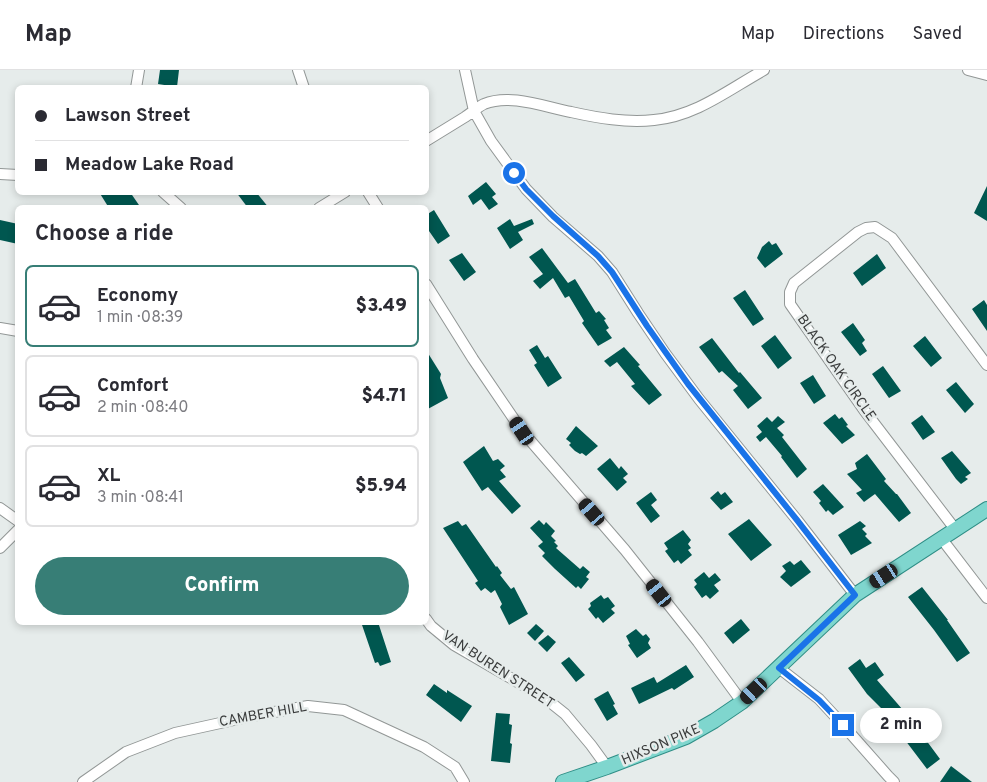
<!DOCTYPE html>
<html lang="en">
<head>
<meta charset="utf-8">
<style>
  body { margin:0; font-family:Overpass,sans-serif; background:#f7f7f7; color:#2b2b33; height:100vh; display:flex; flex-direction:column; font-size:19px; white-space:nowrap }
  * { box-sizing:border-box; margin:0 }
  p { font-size:16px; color:#7c7c81 }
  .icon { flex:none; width:28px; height:28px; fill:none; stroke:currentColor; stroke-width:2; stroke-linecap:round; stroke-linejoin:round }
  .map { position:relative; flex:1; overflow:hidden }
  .sheet { position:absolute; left:15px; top:135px; width:414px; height:420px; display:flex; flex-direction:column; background:#fff; border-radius:8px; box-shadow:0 2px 8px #0003 }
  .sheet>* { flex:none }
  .hud { position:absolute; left:15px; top:15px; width:414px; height:110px; border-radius:8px; box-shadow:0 2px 8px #0003; display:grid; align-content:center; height:110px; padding:0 20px; background:#fff }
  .end { position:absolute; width:22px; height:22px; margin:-11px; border:6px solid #1a73e8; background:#fff; box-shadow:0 0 0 2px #fff }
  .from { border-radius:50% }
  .bubble { position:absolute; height:35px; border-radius:18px; background:#fff; box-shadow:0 2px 8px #0003; font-size:16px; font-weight:800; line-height:35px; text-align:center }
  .car { position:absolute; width:15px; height:30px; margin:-15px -8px; border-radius:6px; box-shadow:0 0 4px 1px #0007; background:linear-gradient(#222 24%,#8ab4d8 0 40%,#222 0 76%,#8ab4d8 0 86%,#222 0) }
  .hud b { display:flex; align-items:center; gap:18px; height:48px; font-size:19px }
  .hud b+b { border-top:1px solid #e1e1e2 }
  .hud i { width:12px; height:12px; background:#2b2b33 }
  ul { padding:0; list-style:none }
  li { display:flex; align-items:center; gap:15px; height:82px; margin:0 10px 8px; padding:0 10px; border:2px solid #e1e1e2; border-radius:8px }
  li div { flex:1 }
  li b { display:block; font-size:19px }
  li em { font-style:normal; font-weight:800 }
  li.current { border-color:#377e76 }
  li>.icon { width:45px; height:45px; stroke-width:1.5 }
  h2 { padding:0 20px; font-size:22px; line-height:60px }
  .button { display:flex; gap:10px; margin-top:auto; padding:10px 20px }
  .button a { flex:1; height:58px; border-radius:30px; background:#377e76; color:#fff; font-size:20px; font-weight:800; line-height:58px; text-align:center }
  header { display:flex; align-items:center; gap:30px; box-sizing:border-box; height:70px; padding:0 25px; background:#fff; border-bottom:1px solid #e1e1e2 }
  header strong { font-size:24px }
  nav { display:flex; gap:28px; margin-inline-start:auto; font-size:18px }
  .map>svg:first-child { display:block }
  .building { fill:#005750 }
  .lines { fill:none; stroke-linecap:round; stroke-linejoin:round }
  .minor-casing { stroke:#929796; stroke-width:12 }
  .major-casing { stroke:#2f8e86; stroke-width:16 }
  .minor { stroke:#fff; stroke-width:10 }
  .major { stroke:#7fd6ce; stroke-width:14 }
  .route { stroke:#1a73e8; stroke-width:6 }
  .labels { text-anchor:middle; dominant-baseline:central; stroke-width:5; stroke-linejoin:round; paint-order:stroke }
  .street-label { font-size:14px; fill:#3b3d3d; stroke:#e6eceb }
</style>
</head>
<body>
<header>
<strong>Map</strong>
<nav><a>Map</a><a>Directions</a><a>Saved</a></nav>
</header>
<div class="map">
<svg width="987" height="712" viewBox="0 0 987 712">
  <rect width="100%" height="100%" fill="#e6eceb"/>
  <path class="building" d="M160 0H179L177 17 158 14Z
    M486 112 496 124 492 127 498 134 489 140 481 129 473 135 468 126Z
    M987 116V151L974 143Z
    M99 122H130L141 138H109Z
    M236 122H256L269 138H248Z
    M434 140 450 166 438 174 429 161 426 162V145Z
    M510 149 514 156 532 149 534 154 518 162 523 170 510 179 497 158Z
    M0 150 18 154V174L0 170Z
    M769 171 772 175 776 173 783 184 765 198 757 188 762 177Z
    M542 178 568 213 575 209 596 243 599 241 606 249 604 250 609 258 606 260 612 268 598 276 582 253 584 251 569 226 565 228 553 208 540 219 533 211 543 204 529 187Z
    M462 183 476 202 464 211 449 190Z
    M877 184 886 198 862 216 853 203Z
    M745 220 764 249 753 256 733 228Z
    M984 230 987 235V261L972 239Z
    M853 253 865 270 862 273 867 281 860 286 841 262Z
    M775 265 792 288 778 299 761 276Z
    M925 266 942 288 931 297 913 276Z
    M712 268 739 303 740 302 762 328 748 339 733 320 738 316 722 301 719 303 699 277Z
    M537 275 545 288 548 286 562 308 548 317 534 295 537 293 529 280Z
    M624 277 640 295 638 296 662 325 649 335 631 316 635 314 617 292 610 297 604 291Z
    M426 280 441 304 440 308 448 328 426 340Z
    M883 296 901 321 889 328 872 304Z
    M813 305 826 326 814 334 800 313Z
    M956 312 974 334 965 343 946 320Z
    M835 344 839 349 842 347 848 355 846 356 855 365 842 374 823 353Z
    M922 345 935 362 923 370 911 353Z
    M778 346 785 352 777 358 784 365 782 367 807 399 797 408 781 387 782 386 766 367 760 372 756 367 762 362 757 356 767 347 772 352Z
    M576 356 598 376 586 386 582 383 580 384 575 381 569 375 571 373 566 369Z
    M484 376 493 391 498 389 505 396 500 400 506 407 499 411 521 436 512 444 488 417 482 421 463 392Z
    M952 381 971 403 965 407 968 409 961 414 956 409 941 388Z
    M867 384 886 409 884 411 896 424H897L911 443 899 452 875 424 864 432 856 423 862 420 847 404 857 399 855 393Z
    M610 388 619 399 621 396 628 404 623 408 627 412 617 421 597 399Z
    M823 414 844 437 833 445 828 440 826 442 819 433 821 431 813 422Z
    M718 421 721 425 725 422 733 432 721 440 710 428Z
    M651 422 657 430 651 435 660 446 651 453 636 433Z
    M749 449 772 475 751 491 728 464Z
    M539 450 544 455 546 452 555 461 551 466 556 471 554 472 558 476 556 478 580 499 583 496 590 502 586 507 589 509 581 519 578 516 576 518 555 499 542 486 545 483 538 476 543 472 530 458Z
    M458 451 462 456 466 454 496 497 497 496 502 503 500 505 511 519 514 517 528 544 509 555 500 537 502 534 495 520 491 523 485 518 481 521 475 513 478 511 443 458Z
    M860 451 866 456 862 459 867 464 865 466 872 473 851 485 838 465Z
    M683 460 691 470 688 474 691 478 688 480 692 485 681 494 678 490 674 493 665 481 668 479 664 473Z
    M801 490 811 502 791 517 780 507 786 501 782 496 790 491 794 495Z
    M704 502 709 508 715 503 721 510 714 515 719 521 710 529 706 525 702 528 694 517 697 514 694 510Z
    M922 517 948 550H947L970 583 957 592 934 560 908 527Z
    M601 525 604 529 608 527 615 536 611 539 615 543 603 553 598 547 596 549 588 539 591 536 590 533Z
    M741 549 750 560 733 574 724 563Z
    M361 552H378L391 592 380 596 378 592 375 593Z
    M536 554 544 561 535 571 527 563Z
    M636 559 643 566 646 564 650 569 648 573 651 578 637 588 628 575 630 574 626 566Z
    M548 565 556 572 547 582 538 573Z
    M569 587 585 605 576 612 561 593Z
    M860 589 866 598 875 592 884 605 877 610 909 647 940 689 927 699 902 666 890 650 891 648 867 624 848 598Z
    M686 595 694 607 674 620 672 618 639 634 631 618 654 607 657 613Z
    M434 614 447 623V620L472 636 461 652 426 625Z
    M608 621 615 634 613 635 618 644 607 651 594 629Z
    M496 643 510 644 509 654 512 655 510 673 512 674 510 693 491 691Z
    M951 696 972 712H940Z"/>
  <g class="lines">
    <g class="minor-casing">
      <path id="minor" d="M298 0 304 18
        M465 0 474 41 491 71 526 119 553 147 598 186 612 202 638 243 665 283 699 329 797 450 855 525
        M968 0 987 5
        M136 18 139 0
        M426 71C439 63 452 55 465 47 471 43 478 37 484 34 510 23 545 37 571 42 598 48 626 53 654 50 696 46 728 20 764 0
        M0 104 18 105
        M163 122 181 138
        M368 122 378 138
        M319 138 345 122
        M426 214 473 289 522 361 625 480 698 572 742 632
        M0 258 18 261
        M0 438 18 451
        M955 459 864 340 790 234V222L794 213 858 162 866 158 875 157 892 168 987 295
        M941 468 987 528
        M0 478 18 460
        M426 549 431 556 454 575 545 628 565 644 591 675 607 697
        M779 598 819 629 843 655 888 706 894 712
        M83 712 126 682 175 663 252 646 308 636 344 640 424 677 455 697 464 712"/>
    </g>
    <g class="major-casing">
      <path id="major" d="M563 712 607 697 686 667 714 651 742 632 855 525 987 439"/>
    </g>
    <use href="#minor" class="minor"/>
    <use href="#major" class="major"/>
  </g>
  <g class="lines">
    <path class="route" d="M514 103 526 119 553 146 598 186 612 202 647 256 688 314 797 450 855 525 779 598 819 630 843 655"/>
  </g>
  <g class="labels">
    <g class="street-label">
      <text transform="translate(836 298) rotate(55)">BLACK OAK CIRCLE</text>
      <text transform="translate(498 600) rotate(33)">VAN BUREN STREET</text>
      <text transform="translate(263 645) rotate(-10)">CAMBER HILL</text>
      <text transform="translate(661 675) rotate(-23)">HIXSON PIKE</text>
    </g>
  </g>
</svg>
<i class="end from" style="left:514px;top:103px"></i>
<i class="end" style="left:843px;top:655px"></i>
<div class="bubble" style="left:860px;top:638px;width:82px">2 min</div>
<i class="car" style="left:522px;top:361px;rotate:326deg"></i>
<i class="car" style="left:592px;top:442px;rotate:319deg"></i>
<i class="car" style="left:884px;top:506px;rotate:237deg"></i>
<i class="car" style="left:659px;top:523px;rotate:322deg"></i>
<i class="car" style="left:754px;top:621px;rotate:227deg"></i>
<div class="hud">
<b><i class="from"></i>Lawson Street</b>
<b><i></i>Meadow Lake Road</b>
</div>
<section class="sheet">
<h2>Choose a ride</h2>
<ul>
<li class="current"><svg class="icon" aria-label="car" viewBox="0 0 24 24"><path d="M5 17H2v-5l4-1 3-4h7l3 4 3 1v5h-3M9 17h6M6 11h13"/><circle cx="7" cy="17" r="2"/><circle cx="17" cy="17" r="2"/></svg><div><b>Economy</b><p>1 min · 08:39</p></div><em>$3.49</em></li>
<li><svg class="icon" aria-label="car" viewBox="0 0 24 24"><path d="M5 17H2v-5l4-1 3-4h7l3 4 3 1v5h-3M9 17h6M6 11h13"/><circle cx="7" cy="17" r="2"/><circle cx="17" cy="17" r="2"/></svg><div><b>Comfort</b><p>2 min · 08:40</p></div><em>$4.71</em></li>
<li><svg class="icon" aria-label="car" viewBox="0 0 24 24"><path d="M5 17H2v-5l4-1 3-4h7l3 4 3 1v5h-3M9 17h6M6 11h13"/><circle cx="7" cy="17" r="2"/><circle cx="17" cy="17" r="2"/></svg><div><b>XL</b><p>3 min · 08:41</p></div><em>$5.94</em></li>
</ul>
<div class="button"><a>Confirm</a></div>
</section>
</div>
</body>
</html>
